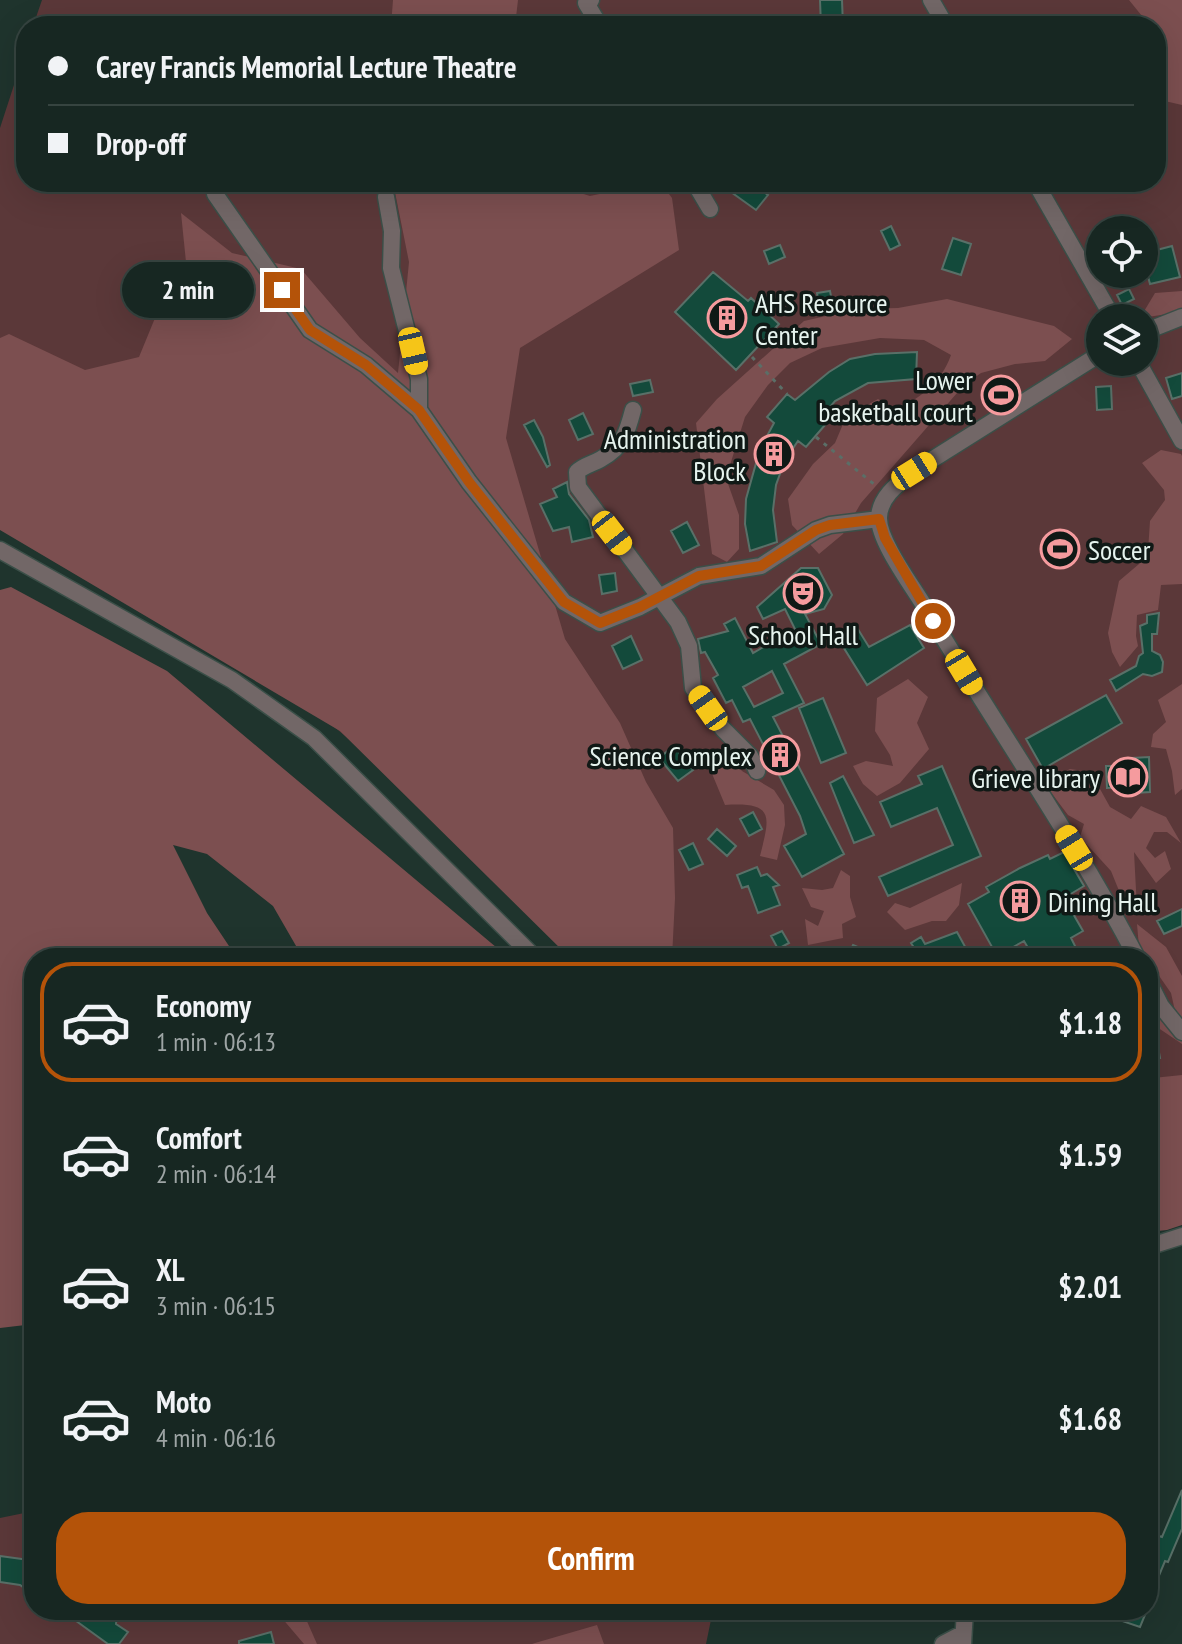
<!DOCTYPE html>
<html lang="en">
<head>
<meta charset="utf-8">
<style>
  body { margin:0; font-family:"PT Sans Narrow",sans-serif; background:#202f2a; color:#f1f3f6; height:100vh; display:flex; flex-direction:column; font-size:30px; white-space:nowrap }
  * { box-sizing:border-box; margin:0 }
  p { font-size:26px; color:#9ea5a5 }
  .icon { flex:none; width:44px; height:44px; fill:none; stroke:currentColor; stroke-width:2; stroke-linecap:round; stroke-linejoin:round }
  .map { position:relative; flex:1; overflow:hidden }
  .side { position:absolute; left:24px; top:948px; width:1134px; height:672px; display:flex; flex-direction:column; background:#172722; border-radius:32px; box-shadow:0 8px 32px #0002,0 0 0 2px #364440 }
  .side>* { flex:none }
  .banner { position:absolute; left:16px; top:16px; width:1150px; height:176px; border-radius:32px; box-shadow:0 8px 32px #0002,0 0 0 2px #364440; display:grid; align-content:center; height:176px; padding:0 32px; background:#172722 }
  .controls { position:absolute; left:1086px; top:216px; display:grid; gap:16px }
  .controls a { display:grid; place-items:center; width:72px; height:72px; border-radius:50%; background:#172722; box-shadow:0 8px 32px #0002,0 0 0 2px #364440; font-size:40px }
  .end { position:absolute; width:36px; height:36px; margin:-18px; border:10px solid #b45309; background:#fff; box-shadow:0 0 0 4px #fff }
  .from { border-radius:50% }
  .bubble { position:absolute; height:56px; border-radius:28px; background:#172722; box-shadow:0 8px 32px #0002,0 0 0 2px #364440; font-size:26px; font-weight:600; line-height:56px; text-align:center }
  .car { position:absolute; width:24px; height:48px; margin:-24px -12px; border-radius:10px; box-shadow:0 0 6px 2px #0007; background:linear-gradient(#f5c518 24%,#345 0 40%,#f5c518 0 76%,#345 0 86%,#f5c518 0) }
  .banner b { display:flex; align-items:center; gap:28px; height:76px; font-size:30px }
  .banner b+b { border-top:2px solid #364440 }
  .banner i { width:20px; height:20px; background:#f1f3f6 }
  ul { padding:14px 0 0; list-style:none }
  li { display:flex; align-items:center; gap:24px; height:120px; margin:0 16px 12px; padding:0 16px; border:4px solid transparent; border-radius:32px }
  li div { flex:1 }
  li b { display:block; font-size:30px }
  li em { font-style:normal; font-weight:600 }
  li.selected { border-color:#b45309 }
  li>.icon { width:72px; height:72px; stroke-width:1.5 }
  .action { display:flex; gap:16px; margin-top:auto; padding:16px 32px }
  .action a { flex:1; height:92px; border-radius:32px; background:#b45309; color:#fff; font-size:32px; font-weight:600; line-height:92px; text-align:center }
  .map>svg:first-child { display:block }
  .green { fill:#5b3839; fill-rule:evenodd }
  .forest { fill:#7c4f50 }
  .building { fill:#134a3b; stroke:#597068; stroke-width:2; fill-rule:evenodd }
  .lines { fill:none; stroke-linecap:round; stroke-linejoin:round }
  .minor-casing { stroke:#3b4f48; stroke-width:19 }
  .path { stroke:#5b6e67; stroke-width:3; stroke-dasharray:4 6; stroke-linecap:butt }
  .minor { stroke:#726767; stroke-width:16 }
  .route { stroke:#b45309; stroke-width:10 }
  .labels { text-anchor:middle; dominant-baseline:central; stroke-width:7; stroke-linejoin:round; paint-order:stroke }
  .poi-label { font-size:28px; fill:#e6f3ee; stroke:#101916; text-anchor:end }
</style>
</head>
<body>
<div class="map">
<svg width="1182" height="1644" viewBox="0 0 1182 1644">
  <rect width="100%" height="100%" fill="#1f342d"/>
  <path class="green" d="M42 0H1175L1182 15V1178L1148 1184V958H579L369 756 276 678 0 493V128L26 48V182H1156V26H33ZM1100 230H1144V274H1100ZM1100 318H1144V362H1100Z
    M34 1511V1610H713L706 1644H0V1518Z"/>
  <path class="forest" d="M393 0H518L515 26H391Z
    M1129 0H1182V105L1156 99V26H1145L1146 21Z
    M393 182H545L590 196 633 187 635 182H660L672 198 679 250 520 348 506 438 565 639 620 723 646 782 673 828 675 898 672 958H570L340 731 0 530V338L9 334 85 370 139 357 162 301 186 262 181 213 232 253 301 269 360 338 398 373 409 262Z
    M1182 291V312L1140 318 1155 293Z
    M947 299 1054 326 1072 339 1045 361 1015 364 981 373 964 385 861 503 843 534 819 554 792 525 788 499 813 464 835 443 846 417 878 399 897 411C923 394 940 385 951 355L924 340 880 338 822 348 790 363 768 385 745 417 726 478 739 515V549L727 562 712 554 696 423 717 399 804 321 857 309 898 308Z
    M1161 450 1181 454 1182 456V584L1161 585 1158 610 1137 615 1136 636 1138 646 1120 667 1112 652 1108 633 1119 581 1139 564 1148 551 1150 521 1165 500 1164 490 1142 463Z
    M11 587 167 671 509 958H303L273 906 207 854 173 845 207 913 237 958H34V1324L0 1328V590Z
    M908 679 928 697 917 723 929 749 900 783 877 796 863 784 853 766 866 761 893 766 890 755 875 731 877 698Z
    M1182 684V789L1175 795 1172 771 1166 749 1151 747 1153 734 1166 722 1158 700Z
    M723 748 742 771 774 790 784 805 785 825 777 860 760 856C770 816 775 802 725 805L708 764Z
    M1028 762 1047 780 1070 769 1077 770 1092 795 1100 789 1110 807 1131 819 1141 806 1166 817 1181 843 1167 832H1154L1146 848 1155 858 1165 851 1171 869 1156 883 1134 852 1137 909 1124 903 1111 871 1080 837 1084 824 1068 815Z
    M841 870 850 876V897L856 917 842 924 843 938 808 945 805 919 818 926 824 911 811 907 802 888 822 890 833 888Z
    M962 883 959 905 946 921H932L905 930 887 912 895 903 910 908Z
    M1137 924 1166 947 1182 976V1044L1148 1021V1009L1175 1011 1171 993 1139 947Z
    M1182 1075V1225L1167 1230 1148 1232V1081L1153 1078Z
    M275 1610H302L317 1644H304Z
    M597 1625 604 1644H532L535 1643Z"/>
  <path class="building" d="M820 0H842L843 26H821Z
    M739 182H750L768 195 756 210 731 192Z
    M891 226 900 245 890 250 881 231Z
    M953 238 971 244 961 275 942 269Z
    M780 245 785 257 769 264 764 251Z
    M1172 246 1180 277 1150 284 1146 269 1153 268 1149 252Z
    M713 272 748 301 751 298 779 324 736 370 675 312Z
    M1129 289 1134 299 1122 305 1117 295Z
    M830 291 833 307 820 309 817 293Z
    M917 352 916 379 868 383 835 401 819 420 825 425 806 447 798 441 785 460 776 485 773 510 777 542 750 551 745 524 746 499 760 449 774 423 767 417 787 394 795 400 829 372 850 359 875 354Z
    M1182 373V396L1172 399 1166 378Z
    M650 380 653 392 633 396 630 384Z
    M1111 386 1112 409 1097 410 1096 387Z
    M583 413 593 434 578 440 569 420Z
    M534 420 543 437 550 465 547 467 524 425Z
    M567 482 569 494 589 520 593 537 572 542 569 527 553 531 540 504 557 497 553 489Z
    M687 522 699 545 683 553 671 531Z
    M801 568H818L832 595 824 609 805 614 821 644 784 664 804 703 773 717 844 854 802 877 784 846 806 834 800 816 750 719 743 722 732 700 726 703 713 678 718 675 705 652 701 653 698 639 728 631 724 624 735 618 753 653 795 629 785 609 763 619 757 607ZM772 671 783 693 754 707 743 687Z
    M615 573 617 591 602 594 599 575Z
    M1159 613 1157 634H1152V651L1160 655 1163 662 1162 672 1152 676 1143 674 1116 691 1110 680 1136 666 1139 656 1143 653 1140 626 1147 623V615Z
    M910 625 924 648 867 685 837 637 856 626 869 647Z
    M631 636 642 660 623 669 612 646Z
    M1106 695 1122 723 1043 769 1026 739Z
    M823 698 846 753 821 763 799 708Z
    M674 746 693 770 678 781 659 758Z
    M1149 757 1150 792 1135 793V787L1107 788 1106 766H1132V758Z
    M942 766 981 856 888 896 879 877 953 845 937 808 891 827 880 802 922 784 918 776Z
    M843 776 874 835 854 843 830 783Z
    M753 812 762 829 749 836 740 819Z
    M717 829 736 846 727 856 708 839Z
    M693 843 703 864 689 870 679 850Z
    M1064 852 1084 886 1064 898 1083 931 1071 938 1081 958H1034L1024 941 997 956 968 904 989 892 986 887 1020 868 1048 855 1050 859Z
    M757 867 761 876 767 874 779 885 773 887 780 905 758 913 748 886 742 888 737 875Z
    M1182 909V926L1164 934 1157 921Z
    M782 931 789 943 778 949 771 936Z
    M957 932 968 952 955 958H921L911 943 921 937 925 944Z
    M853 945 883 958H847Z
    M1154 1024 1160 1058 1148 1061V1025Z
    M1182 1490V1529L1168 1562 1165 1561 1148 1602V1553L1156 1535 1162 1537Z
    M0 1556 29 1560 34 1563V1595L20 1585 0 1582Z
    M61 1610H111L117 1614 116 1624 128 1632 119 1644H108Z
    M1126 1610H1147L1140 1627 1122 1621Z
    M271 1632 274 1644H239V1641Z"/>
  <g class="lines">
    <g class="minor-casing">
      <path id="minor" d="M591 0 586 3 600 26
        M931 0 946 26
        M694 182 710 209
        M1035 182 1113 318
        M215 194 310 330 366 365 419 410 469 482 564 602 600 623 640 607 699 576 761 566 816 530 830 525 879 519
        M386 197 392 231 391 268 419 379V410
        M1144 332 1182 317
        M1100 354 914 471C899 483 880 496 879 517 878 540 911 584 923 604 993 722 1073 836 1137 958
        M1138 362 1182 441
        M633 410C627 433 623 447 601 459 593 464 584 465 577 472L578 487 678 622 689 646 693 688 723 729 750 756 757 771
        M0 550 232 680 314 738 535 958
        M1148 980 1161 1006 1182 1032
        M1148 1247 1182 1236
        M943 1644 962 1634
        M963 1644 965 1610"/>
    </g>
    <path class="path" d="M752 357 787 394
      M816 437 875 485"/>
    <use href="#minor" class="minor"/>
  </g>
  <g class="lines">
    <path class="route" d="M282 290 310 330 366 365 419 410 469 482 564 602 600 623 640 607 699 576 761 566 816 530 830 525 879 519 885 538 933 621"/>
  </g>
  <defs>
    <g id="building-ring" transform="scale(2)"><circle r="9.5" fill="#101916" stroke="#f59b9e" stroke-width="1.5"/><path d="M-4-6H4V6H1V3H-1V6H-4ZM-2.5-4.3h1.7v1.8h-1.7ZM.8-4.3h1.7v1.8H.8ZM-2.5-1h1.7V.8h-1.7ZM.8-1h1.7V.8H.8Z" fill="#f59b9e"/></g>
    <g id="stadium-ring" transform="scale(2)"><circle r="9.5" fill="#101916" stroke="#f59b9e" stroke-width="1.5"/><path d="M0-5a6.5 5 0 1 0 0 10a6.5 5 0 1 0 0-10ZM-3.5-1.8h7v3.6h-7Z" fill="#f59b9e"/></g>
    <g id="theatre-ring" transform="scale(2)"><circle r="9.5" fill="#101916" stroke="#f59b9e" stroke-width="1.5"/><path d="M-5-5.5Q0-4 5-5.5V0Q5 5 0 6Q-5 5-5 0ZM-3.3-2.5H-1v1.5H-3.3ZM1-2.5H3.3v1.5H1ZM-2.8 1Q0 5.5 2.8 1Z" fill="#f59b9e"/></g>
    <g id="library-ring" transform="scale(2)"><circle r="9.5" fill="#101916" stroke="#f59b9e" stroke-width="1.5"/><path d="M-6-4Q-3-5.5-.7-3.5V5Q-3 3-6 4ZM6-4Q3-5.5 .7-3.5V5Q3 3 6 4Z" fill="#f59b9e"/></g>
  </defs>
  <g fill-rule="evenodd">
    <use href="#building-ring" x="727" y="318"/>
    <use href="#stadium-ring" x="1001" y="395"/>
    <use href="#building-ring" x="774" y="454"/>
    <use href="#stadium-ring" x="1060" y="549"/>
    <use href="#theatre-ring" x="803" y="593"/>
    <use href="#building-ring" x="780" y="755"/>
    <use href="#library-ring" x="1128" y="777"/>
    <use href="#building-ring" x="1020" y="901"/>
  </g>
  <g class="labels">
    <g class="poi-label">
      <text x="755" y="302" text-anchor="start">AHS Resource<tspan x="755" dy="32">Center</tspan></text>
      <text x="973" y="379">Lower<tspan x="973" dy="32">basketball court</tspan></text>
      <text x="746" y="438">Administration<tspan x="746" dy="32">Block</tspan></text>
      <text x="1088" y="549" text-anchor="start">Soccer</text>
      <text x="803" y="634" text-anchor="middle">School Hall</text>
      <text x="752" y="755">Science Complex</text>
      <text x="1100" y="777">Grieve library</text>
      <text x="1048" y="901" text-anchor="start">Dining Hall</text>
    </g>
  </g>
</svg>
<div class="controls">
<a><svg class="icon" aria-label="locate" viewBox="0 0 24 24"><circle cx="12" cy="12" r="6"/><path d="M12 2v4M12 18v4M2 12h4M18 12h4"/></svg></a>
<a><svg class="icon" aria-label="layers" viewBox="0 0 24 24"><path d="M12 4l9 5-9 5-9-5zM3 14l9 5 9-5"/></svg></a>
</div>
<i class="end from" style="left:933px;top:621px"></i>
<i class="end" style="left:282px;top:290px"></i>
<div class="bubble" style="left:122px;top:262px;width:132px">2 min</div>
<i class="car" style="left:413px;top:351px;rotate:167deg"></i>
<i class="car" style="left:914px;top:471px;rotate:58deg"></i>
<i class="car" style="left:612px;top:533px;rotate:142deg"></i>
<i class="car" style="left:964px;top:672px;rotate:149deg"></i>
<i class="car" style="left:708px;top:708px;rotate:325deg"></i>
<i class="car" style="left:1074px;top:848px;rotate:329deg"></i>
<div class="banner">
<b><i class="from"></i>Carey Francis Memorial Lecture Theatre</b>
<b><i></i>Drop-off</b>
</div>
<section class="side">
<ul>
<li class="selected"><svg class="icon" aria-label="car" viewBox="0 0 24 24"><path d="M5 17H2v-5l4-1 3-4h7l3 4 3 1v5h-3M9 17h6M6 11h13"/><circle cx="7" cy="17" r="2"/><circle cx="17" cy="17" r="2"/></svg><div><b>Economy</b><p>1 min · 06:13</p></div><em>$1.18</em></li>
<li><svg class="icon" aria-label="car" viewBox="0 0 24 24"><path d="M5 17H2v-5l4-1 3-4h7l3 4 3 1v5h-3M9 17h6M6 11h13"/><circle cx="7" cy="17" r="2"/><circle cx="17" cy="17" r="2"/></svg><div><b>Comfort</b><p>2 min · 06:14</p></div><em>$1.59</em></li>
<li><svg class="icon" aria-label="car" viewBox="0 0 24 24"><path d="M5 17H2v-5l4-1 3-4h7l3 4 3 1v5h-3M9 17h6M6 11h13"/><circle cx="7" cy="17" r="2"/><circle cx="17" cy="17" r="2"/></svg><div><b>XL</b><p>3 min · 06:15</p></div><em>$2.01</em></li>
<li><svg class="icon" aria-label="car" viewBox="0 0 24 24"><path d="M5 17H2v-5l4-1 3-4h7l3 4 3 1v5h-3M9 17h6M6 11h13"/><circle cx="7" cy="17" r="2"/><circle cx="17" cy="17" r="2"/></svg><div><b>Moto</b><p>4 min · 06:16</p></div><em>$1.68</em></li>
</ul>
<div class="action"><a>Confirm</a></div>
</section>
</div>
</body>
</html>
